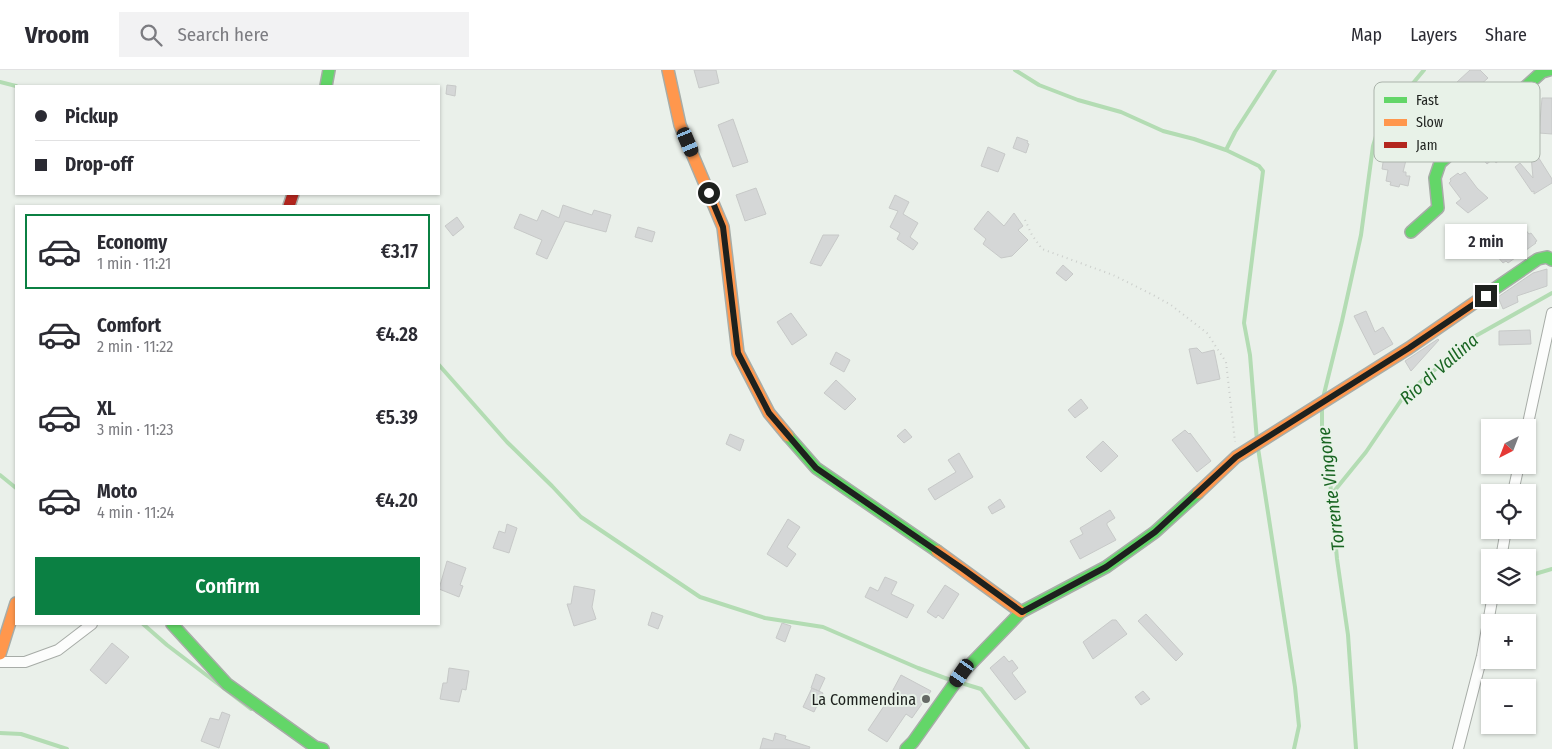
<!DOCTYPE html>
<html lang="en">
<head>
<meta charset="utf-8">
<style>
  body { margin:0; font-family:"Fira Sans Condensed",sans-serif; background:#f2f2f3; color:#2b2b33; height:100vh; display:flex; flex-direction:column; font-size:19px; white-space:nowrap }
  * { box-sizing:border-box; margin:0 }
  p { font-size:16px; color:#7c7c81 }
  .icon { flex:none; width:28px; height:28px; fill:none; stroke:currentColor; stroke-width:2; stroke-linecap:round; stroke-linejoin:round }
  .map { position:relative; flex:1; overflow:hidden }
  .panel { position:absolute; left:15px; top:135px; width:425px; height:420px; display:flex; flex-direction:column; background:#fff; border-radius:0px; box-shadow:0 1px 4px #0004 }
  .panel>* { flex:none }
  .top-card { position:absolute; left:15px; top:15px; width:425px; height:110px; border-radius:0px; box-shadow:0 1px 4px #0004; display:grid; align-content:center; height:110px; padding:0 20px; background:#fff }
  .needle { width:32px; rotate:222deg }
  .controls { position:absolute; left:1481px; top:349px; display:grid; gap:10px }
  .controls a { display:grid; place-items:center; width:55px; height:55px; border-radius:0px; background:#fff; box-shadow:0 1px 4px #0004; font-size:25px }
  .end { position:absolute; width:22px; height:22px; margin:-11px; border:6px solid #1e211e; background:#fff; box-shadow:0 0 0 2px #fff }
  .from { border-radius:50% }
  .bubble { position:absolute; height:35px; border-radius:0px; background:#fff; box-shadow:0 1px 4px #0004; font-size:16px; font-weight:600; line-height:35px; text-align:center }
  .car { position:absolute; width:15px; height:30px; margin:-15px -8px; border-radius:6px; box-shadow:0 0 4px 1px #0007; background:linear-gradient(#222 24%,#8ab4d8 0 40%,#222 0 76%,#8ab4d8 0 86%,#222 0) }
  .top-card b { display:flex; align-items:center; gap:18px; height:48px; font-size:19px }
  .top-card b+b { border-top:1px solid #e1e1e2 }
  .top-card i { width:12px; height:12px; background:#2b2b33 }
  ul { padding:9px 0 0; list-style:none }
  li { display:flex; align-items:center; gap:15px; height:75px; margin:0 10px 8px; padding:0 10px; border:2px solid transparent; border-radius:0px }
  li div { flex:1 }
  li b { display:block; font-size:19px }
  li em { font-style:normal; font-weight:600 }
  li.selected { border-color:#0b8043 }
  li>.icon { width:45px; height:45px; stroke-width:1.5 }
  .primary-button { display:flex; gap:10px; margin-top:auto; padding:10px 20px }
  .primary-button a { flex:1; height:58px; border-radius:0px; background:#0b8043; color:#fff; font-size:20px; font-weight:600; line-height:58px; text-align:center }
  header { display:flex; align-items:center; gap:30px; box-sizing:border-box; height:70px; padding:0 25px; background:#fff; border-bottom:1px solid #e1e1e2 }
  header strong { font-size:24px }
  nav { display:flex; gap:28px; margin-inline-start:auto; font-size:18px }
  .search { width:350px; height:45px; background:#f2f2f3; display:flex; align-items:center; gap:12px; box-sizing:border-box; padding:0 18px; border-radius:0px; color:#7c7c81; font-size:19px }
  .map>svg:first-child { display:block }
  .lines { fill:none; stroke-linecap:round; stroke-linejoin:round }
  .stream { stroke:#b3dcb3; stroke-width:4 }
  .building { fill:#d5d7d7; stroke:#c7c9c8 }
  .street-casing { stroke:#a7aca7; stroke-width:12 }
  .fast-casing { stroke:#a7aca7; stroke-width:14 }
  .slow-casing { stroke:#a7aca7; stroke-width:14 }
  .jam-casing { stroke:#a7aca7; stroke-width:14 }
  .path { stroke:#cbcecb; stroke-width:2; stroke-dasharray:1 4; stroke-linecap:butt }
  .street { stroke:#fcfdfc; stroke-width:10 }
  .fast { stroke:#63d668; stroke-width:11 }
  .slow { stroke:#ff974d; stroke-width:11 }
  .jam { stroke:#b3261e; stroke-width:11 }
  .route { stroke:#1e211e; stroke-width:6 }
  .poi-dot { fill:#656965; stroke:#e8f2e8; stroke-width:2 }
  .labels { text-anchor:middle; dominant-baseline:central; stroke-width:4; stroke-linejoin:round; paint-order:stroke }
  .poi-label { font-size:16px; fill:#1e211e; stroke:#e8f2e8; text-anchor:end }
  .water-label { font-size:18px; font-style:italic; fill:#196522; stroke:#e8f2e8 }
  .key { fill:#e8f2e8; stroke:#abb3ab; stroke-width:1 }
  .key-label { font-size:14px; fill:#1e211e }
</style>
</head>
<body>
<header>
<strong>Vroom</strong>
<div class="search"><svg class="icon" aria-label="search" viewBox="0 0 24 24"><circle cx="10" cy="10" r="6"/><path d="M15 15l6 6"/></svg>Search here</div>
<nav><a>Map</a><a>Layers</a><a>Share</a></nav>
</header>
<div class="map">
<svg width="1552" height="679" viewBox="0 0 1552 679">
  <rect width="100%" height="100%" fill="#eaf0ea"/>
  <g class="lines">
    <path class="stream" d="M1015 0 1039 15 1078 30 1121 42 1163 61 1194 69 1226 80 1259 96 1263 101 1244 253 1250 285 1257 371
      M0 12 16 16
      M1226 80 1235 62 1275 0
      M439 295 507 372 552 416 581 447 700 527 765 548 823 557 918 598 945 608 981 619 1028 679
      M1323 328 1342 251 1361 165 1373 76 1380 53 1424 0
      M1322 337V368L1329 399 1337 489 1348 565 1356 679
      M1258 378 1295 617 1299 656 1294 679
      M0 405 16 418
      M1331 425 1366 382 1404 326 1472 268 1552 223
      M1528 506 1552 499
      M143 554 167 575 251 639
      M0 663 21 664 67 679"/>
  </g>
  <path class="building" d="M694 0H716L719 13 699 18Z
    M1470 0H1480L1488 8 1479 16 1477 19 1480 22 1473 29 1468 23 1465 25 1458 17 1460 15 1457 12Z
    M447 15 456 16 455 26 446 24Z
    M1542 28H1552V64L1539 63Z
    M733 49 748 92 733 97 718 55Z
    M1503 61 1512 72 1506 77 1510 81 1496 93 1493 89 1487 94 1478 84Z
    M1017 67 1028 71 1027 73 1029 74 1026 83 1013 78Z
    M1530 74 1552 109V113L1534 124V121L1532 122 1515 97 1520 93 1533 108Z
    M988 77 1005 84 998 102 981 96Z
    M1389 83 1398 85V88L1406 90 1403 102H1406V106H1410L1408 116 1400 114 1399 117 1390 115 1391 112 1386 111 1388 100 1382 99 1384 86H1389Z
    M1465 102 1477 118 1488 128 1468 143 1456 133 1461 129 1449 113 1451 111 1450 109 1458 103 1460 105Z
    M756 118 766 144 745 151 736 125Z
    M895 125 909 132 903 144 918 153 910 167 918 173 913 180 897 169 900 163 890 157 898 141 889 138Z
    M563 135 592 145 594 140 611 145 606 162 565 151 547 189 536 184 542 170 514 158 520 144 537 151 542 140 559 148Z
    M988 141 1004 156 1014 143 1023 156 1018 160 1028 170 1012 186 1001 188 983 174 986 169 974 159Z
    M457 147 464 157 453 166 445 156Z
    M638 157 655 162 652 172 635 167Z
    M1524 158 1529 164 1531 163 1537 171 1535 172 1536 173 1508 193 1506 191 1503 193 1497 186 1501 183 1497 177Z
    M823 165H839L821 196 810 193Z
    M1063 195 1073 204 1066 211 1056 203Z
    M1547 199V216L1517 226 1518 232 1503 239 1498 227 1533 203Z
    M1366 241 1375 262 1383 257 1393 274 1374 285 1354 246Z
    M791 243 807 265 792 275 777 252Z
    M1530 260 1531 274 1499 275V261Z
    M1438 269 1439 270 1411 301 1405 291Z
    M1197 278 1202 283 1214 280 1220 309 1197 314 1189 279Z
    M836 282 850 290 844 302 830 294Z
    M836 310 856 329 845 340 824 323Z
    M1081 329 1088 338 1075 348 1068 340Z
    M905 359 912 367 904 373 897 366Z
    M1185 360 1189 364 1190 363 1211 391 1197 402 1172 370Z
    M730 364 744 370 740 381 726 374Z
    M1103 371 1118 386 1101 402 1086 387Z
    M959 383 973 407 935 430 928 419 956 402 948 390Z
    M1000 429 1005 437 992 444 988 437Z
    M1110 440 1115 448 1107 453V455L1116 470 1080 489 1070 471 1083 464 1080 458Z
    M788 449 800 457 787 477 796 484 787 497 767 484Z
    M507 454 517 458 509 483 493 478 499 461 505 463Z
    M447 491 466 498 460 515 463 516 459 527 439 519Z
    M885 507 897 512 891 524 914 535 907 548 865 527 870 517 878 521Z
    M945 515 959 524 943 549 938 545 936 548 927 542Z
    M574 516 595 520 592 537 596 549 574 556 567 534H571Z
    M652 542 663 546 658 559 648 555Z
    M1146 544 1183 584 1176 591 1138 551Z
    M1112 550H1116L1127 564 1093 589 1083 572Z
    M782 553 791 556 785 572 776 568Z
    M112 573 129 587 106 614 90 600Z
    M1004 586 1009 592 1012 590 1018 598 1012 603 1026 622 1015 630 990 598Z
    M449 598 469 601 466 620 462 619 459 632 440 629 443 613H447Z
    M816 604 825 608 819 621 811 618Z
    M901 605 931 621 912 648 906 644 887 672 868 660 886 633Z
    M812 618 823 623 814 642 803 637Z
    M1143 621 1150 629 1141 635 1135 627Z
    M222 642 230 645 219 678 201 671 210 648 219 650Z
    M775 663 786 666 785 669 810 677 809 679H760L763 668 773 671Z"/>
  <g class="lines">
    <g class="street-casing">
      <path id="street" d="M1527 358 1552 243
        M1513 422 1519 395
        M1501 488 1506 460
        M0 592H25L58 580 92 554
        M1458 679 1482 586 1493 525"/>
    </g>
    <g class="fast-casing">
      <path id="fast" d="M326 16 329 0
        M1411 162 1438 138 1435 108 1440 93 1542 2 1549 0
        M1487 224 1538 189 1547 187 1552 190
        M788 366 816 398 937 481
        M172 554 227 614 315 677 323 679
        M906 679 913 672 962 603 1021 542 1106 497 1155 462 1198 423"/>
    </g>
    <g class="slow-casing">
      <path id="slow" d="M668 0 680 55 723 157 738 283 769 343 788 366
        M1198 423 1236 387 1409 278 1487 224
        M937 481 1021 542
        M0 584 16 533"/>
    </g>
    <g class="jam-casing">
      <path id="jam" d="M289 136 293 124"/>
    </g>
    <path class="path" d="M1025 150 1032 165 1042 179 1113 205 1153 225 1171 235 1207 263 1226 292 1235 372"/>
    <use href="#street" class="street"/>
    <use href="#fast" class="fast"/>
    <use href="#slow" class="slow"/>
    <use href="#jam" class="jam"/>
  </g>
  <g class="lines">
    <path class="route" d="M709 123 723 157 738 283 769 343 816 398 963 499 1022 542 1106 497 1155 462 1236 387 1409 278 1486 226"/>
  </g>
  <circle class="poi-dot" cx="926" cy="629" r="5"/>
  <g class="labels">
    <g class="poi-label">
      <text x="916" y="629">La Commendina</text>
    </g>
    <g class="water-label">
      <text transform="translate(1439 299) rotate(-41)">Rio di Vallina</text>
      <text transform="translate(1331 419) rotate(-97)">Torrente Vingone</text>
    </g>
  </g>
  <rect x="1374" y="12" width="166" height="80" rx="8" class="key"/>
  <rect x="1384" y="27" width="23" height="6" fill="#63d668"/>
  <rect x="1384" y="49" width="23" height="7" fill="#ff974d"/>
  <rect x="1384" y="72" width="23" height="6" fill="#b3261e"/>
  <g class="key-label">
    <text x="1416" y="35">Fast</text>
    <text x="1416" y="57">Slow</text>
    <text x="1416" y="80">Jam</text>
  </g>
</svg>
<div class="controls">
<a><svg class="needle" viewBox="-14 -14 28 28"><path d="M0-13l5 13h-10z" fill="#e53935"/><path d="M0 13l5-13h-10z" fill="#7c7c81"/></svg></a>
<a><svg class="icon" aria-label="locate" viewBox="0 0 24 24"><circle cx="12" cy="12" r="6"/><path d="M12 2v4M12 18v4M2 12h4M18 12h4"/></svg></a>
<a><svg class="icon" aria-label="layers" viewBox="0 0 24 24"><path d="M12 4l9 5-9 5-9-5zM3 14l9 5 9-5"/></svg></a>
<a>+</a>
<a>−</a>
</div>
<i class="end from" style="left:709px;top:123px"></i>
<i class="end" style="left:1486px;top:226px"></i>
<div class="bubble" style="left:1445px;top:154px;width:82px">2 min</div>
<i class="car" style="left:688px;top:72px;rotate:157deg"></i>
<i class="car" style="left:962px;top:603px;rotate:215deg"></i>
<div class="top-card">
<b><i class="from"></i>Pickup</b>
<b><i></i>Drop-off</b>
</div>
<section class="panel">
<ul>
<li class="selected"><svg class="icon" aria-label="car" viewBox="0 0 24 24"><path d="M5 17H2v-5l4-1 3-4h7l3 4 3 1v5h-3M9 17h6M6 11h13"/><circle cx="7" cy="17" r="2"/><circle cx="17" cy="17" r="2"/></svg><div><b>Economy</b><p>1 min · 11:21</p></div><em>€3.17</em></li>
<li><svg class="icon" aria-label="car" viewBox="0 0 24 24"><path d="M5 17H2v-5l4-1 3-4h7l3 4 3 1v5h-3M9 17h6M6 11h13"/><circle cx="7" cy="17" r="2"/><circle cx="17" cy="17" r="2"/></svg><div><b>Comfort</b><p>2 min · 11:22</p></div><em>€4.28</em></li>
<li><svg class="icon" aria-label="car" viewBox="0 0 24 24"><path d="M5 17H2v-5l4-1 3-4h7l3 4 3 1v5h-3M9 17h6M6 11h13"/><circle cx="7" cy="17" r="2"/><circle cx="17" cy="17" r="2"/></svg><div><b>XL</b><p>3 min · 11:23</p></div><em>€5.39</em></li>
<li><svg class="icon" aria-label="car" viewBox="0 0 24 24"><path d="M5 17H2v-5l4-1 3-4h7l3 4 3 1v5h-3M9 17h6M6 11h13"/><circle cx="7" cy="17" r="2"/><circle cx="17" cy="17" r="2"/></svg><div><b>Moto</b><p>4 min · 11:24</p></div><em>€4.20</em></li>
</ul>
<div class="primary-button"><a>Confirm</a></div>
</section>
</div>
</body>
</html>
